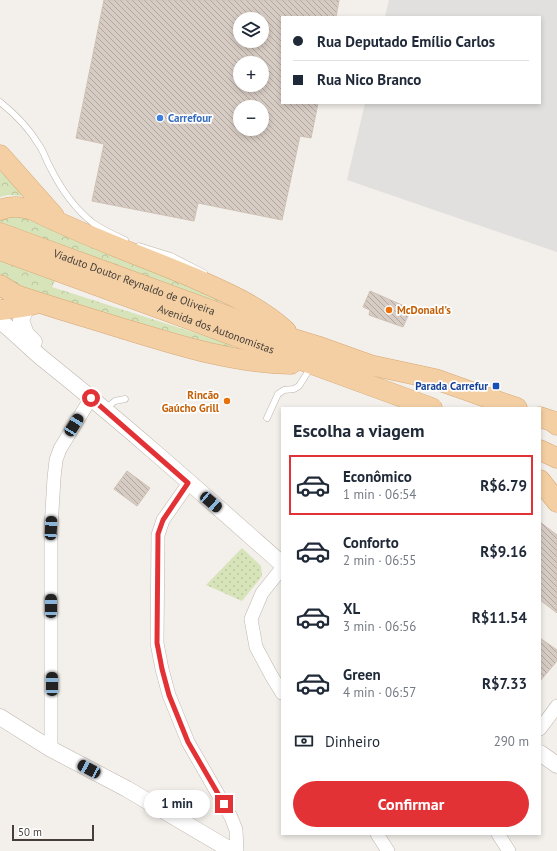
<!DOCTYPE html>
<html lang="pt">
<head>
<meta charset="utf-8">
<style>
  body { margin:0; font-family:"PT Sans",sans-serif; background:#f6f6f7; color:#1f2937; height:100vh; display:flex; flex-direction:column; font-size:15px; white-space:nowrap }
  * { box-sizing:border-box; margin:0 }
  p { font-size:13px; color:#747a83 }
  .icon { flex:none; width:22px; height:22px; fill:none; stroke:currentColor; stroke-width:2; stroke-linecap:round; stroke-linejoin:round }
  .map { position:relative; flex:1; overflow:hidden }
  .panel { position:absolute; left:281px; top:407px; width:260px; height:428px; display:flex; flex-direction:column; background:#fff; border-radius:0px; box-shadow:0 2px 6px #0003 }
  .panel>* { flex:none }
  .hud { position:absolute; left:281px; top:16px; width:260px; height:88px; border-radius:0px; box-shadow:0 2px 6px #0003; display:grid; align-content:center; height:88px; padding:0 12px; background:#fff }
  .buttons { position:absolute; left:233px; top:12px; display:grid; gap:8px }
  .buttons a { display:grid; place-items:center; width:36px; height:36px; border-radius:50%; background:#fff; box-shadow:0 2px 6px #0003; font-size:20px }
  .scale { position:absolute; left:12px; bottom:10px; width:82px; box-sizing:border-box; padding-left:4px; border:2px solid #463f39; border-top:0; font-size:11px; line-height:14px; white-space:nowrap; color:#463f39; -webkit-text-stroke:3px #fff; paint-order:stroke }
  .end { position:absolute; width:18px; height:18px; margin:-9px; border:5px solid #e23236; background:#fff; box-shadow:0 0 0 2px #fff }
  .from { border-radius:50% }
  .bubble { position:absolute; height:28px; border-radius:14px; background:#fff; box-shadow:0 2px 6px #0003; font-size:13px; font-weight:600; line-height:28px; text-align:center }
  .car { position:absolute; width:12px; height:24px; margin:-12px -6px; border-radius:5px; box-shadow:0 0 3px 1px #0007; background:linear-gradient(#222 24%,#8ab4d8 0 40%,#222 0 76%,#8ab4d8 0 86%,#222 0) }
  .hud b { display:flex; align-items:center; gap:14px; height:38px; font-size:15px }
  .hud b+b { border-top:1px solid #e0e1e3 }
  .hud i { width:10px; height:10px; background:#1f2937 }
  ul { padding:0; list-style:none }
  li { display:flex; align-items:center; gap:12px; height:60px; margin:0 8px 6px; padding:0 4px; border:2px solid transparent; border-radius:0px }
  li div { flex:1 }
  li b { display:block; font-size:15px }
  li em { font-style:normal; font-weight:600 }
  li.active { border-color:#e23236 }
  li>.icon { width:36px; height:36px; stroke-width:1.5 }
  h2 { padding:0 12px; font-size:18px; line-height:48px }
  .pay { display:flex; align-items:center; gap:10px; height:44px; padding:0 12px; font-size:15px }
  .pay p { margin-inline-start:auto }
  .cta { display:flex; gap:8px; margin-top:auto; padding:8px 12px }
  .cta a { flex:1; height:46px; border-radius:24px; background:#e23236; color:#fff; font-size:16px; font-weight:600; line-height:46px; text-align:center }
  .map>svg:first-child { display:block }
  .grass { fill:url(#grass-dots) }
  .park { fill:url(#park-crowns) }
  .parking { fill:#e2e0de }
  .building { fill:url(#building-back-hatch); stroke:#cec0b5; fill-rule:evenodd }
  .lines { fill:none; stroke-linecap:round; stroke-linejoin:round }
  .service-casing { stroke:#beb5ae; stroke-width:7 }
  .minor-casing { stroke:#beb5ae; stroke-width:14 }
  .tertiary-casing { stroke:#beb5ae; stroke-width:17 }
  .primary-casing { stroke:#d7a875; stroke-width:21 }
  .service { stroke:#fff; stroke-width:6 }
  .minor { stroke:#fff; stroke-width:13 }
  .tertiary { stroke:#fff; stroke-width:16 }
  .primary { stroke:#f3cfa3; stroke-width:20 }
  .route { stroke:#e23236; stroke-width:5 }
  .shop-dot { fill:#3f7fe0; stroke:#fff; stroke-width:1.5 }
  .food-dot { fill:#e8710a; stroke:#fff; stroke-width:1.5 }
  .transit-dot { fill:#1a4fb4; stroke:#fff; stroke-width:1.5 }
  .labels { text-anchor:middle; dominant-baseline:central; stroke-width:3.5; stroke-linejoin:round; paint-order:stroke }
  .shop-label { font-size:11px; font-weight:bold; fill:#366cbe; stroke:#fff; text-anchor:start }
  .street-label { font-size:11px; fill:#463f39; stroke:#fff }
  .food-label { font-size:11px; font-weight:bold; fill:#c56008; stroke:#fff; text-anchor:start }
  .transit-label { font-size:11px; font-weight:bold; fill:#164399; stroke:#fff; text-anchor:end }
</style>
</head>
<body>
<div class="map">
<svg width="557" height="851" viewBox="0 0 557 851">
  <defs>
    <pattern id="grass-dots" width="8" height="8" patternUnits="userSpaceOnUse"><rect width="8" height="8" fill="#d7e3b8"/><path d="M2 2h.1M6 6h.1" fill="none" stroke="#bac49f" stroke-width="1.8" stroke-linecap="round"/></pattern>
    <pattern id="park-crowns" width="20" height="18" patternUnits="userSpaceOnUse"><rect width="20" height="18" fill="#d7e3b8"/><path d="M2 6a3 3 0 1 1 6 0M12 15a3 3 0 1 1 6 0" fill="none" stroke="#bac49f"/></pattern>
    <pattern id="building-back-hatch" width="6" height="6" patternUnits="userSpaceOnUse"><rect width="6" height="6" fill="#d7ccc4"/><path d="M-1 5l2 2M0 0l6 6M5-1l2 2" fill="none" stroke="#b0a7a0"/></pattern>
  </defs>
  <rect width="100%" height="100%" fill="#f3efea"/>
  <path class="grass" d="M242 548 261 566 262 576 242 601 206 585Z"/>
  <path class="park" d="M0 171 24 196 8 195 0 197Z
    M12 209 230 305 67 254 52 287 233 345 232 349 20 290 0 276V212Z"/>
  <path class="parking" d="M389 0H557V252L347 180 365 103H540V17H385Z"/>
  <path class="building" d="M104 0H339L336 17H282V103H318L311 138 300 136 282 220 198 203 194 221 92 201 104 144 76 138ZM240 19H262V41H240ZM240 63H262V85H240ZM240 107H262V129H240Z
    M370 291 411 309 403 327 369 315 370 310 363 307Z
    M127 471 150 488 137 506 114 489Z
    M540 522 557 535V613L540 600Z
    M540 638 557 650V661L540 681Z"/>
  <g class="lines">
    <g class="service-casing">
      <path id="service" d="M0 102C15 114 29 128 39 145 44 152 46 160 50 167 60 187 75 209 93 223 103 230 114 235 125 240
        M139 246 171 256 204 273
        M105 409 115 401 125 399
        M267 418 278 394 284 390 294 389 299 386 311 367"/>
    </g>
    <g class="minor-casing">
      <path id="minor" d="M189 483 163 520 158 535 157 643 162 669 169 695 188 742 231 817 236 830 237 851
        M282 568 262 593 251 619 256 647 271 675 282 693
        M540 729 557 706
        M51 749V528L54 478 56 460 60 449 91 398
        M377 834 388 851
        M498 834 509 851"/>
    </g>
    <g class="tertiary-casing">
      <path id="tertiary" d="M27 306 21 320 26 334 34 342
        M0 321C17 334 31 350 48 363 128 427 205 496 282 564
        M0 717 51 749 127 789 232 851
        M540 753 557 765"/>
    </g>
    <g class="primary-casing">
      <g id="primary">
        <path d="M0 155 54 216"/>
        <path d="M0 210C12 205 21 207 33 210 86 237 142 256 196 279 228 293 260 307 286 331"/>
        <path id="s1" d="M0 233 268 331 317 346 370 365 435 379 517 408"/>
        <path id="s2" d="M0 250 432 408"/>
        <path d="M0 285 16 295C51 307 86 317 121 328 177 345 232 363 291 364"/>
        <path d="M0 310 27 306 38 303"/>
        <path d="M540 417 552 421 557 425"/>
        <path d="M540 450 557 458"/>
        <path d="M540 480 557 502"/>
      </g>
    </g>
    <use href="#service" class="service"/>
    <use href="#minor" class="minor"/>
    <use href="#tertiary" class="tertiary"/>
    <use href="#primary" class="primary"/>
  </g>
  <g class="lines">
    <path class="route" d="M91 398 188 483 163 520 158 534 157 643 162 669 169 695 188 742 224 804"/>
  </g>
  <circle class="shop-dot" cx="160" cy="118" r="4"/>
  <g class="food-dot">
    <circle cx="389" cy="310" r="4"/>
    <circle cx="227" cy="401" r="4"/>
  </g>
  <rect class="transit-dot" x="492" y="382" width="8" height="8" rx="2"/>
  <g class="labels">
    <g class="shop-label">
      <text x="168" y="118">Carrefour</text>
    </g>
    <g class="street-label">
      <text stroke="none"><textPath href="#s1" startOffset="143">Viaduto Doutor Reynaldo de Oliveira</textPath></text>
      <text stroke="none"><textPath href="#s2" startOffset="230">Avenida dos Autonomistas</textPath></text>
    </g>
    <g class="food-label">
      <text x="397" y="310">McDonald's</text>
      <text x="219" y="395" text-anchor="end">Rincão<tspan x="219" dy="13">Gaúcho Grill</tspan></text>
    </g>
    <g class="transit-label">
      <text x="488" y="386">Parada Carrefur</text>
    </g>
  </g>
</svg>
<div class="buttons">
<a><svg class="icon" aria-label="layers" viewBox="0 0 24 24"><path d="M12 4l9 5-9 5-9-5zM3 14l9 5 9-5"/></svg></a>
<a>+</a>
<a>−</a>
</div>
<div class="scale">50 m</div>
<i class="end from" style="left:91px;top:398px"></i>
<i class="end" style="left:224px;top:804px"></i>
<div class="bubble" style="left:144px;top:790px;width:66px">1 min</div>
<i class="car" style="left:74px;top:425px;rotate:32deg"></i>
<i class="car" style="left:211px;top:502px;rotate:131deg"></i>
<i class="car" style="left:51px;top:528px;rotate:3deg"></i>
<i class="car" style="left:51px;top:606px;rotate:0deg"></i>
<i class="car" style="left:52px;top:684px;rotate:0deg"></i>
<i class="car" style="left:89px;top:769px;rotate:298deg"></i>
<div class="hud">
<b><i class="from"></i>Rua Deputado Emílio Carlos</b>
<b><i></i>Rua Nico Branco</b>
</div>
<section class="panel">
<h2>Escolha a viagem</h2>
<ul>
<li class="active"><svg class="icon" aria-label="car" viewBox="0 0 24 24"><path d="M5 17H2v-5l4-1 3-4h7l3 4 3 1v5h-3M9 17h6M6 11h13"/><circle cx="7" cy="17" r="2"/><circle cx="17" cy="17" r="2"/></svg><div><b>Econômico</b><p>1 min · 06:54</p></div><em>R$6.79</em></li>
<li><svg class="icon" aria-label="car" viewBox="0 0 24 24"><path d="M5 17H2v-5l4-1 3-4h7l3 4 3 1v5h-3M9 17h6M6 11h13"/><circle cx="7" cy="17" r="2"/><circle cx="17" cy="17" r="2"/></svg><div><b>Conforto</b><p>2 min · 06:55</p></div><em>R$9.16</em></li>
<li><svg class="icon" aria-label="car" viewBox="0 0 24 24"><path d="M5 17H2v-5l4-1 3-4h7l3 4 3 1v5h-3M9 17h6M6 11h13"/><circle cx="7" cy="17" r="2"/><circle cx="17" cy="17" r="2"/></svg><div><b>XL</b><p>3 min · 06:56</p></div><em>R$11.54</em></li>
<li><svg class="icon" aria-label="car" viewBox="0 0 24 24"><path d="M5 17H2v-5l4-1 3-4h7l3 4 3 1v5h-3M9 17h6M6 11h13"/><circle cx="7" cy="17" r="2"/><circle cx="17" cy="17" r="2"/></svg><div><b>Green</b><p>4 min · 06:57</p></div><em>R$7.33</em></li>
</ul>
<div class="pay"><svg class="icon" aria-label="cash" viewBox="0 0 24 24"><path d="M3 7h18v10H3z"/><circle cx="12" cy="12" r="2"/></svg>Dinheiro<p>290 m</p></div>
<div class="cta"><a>Confirmar</a></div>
</section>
</div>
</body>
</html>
